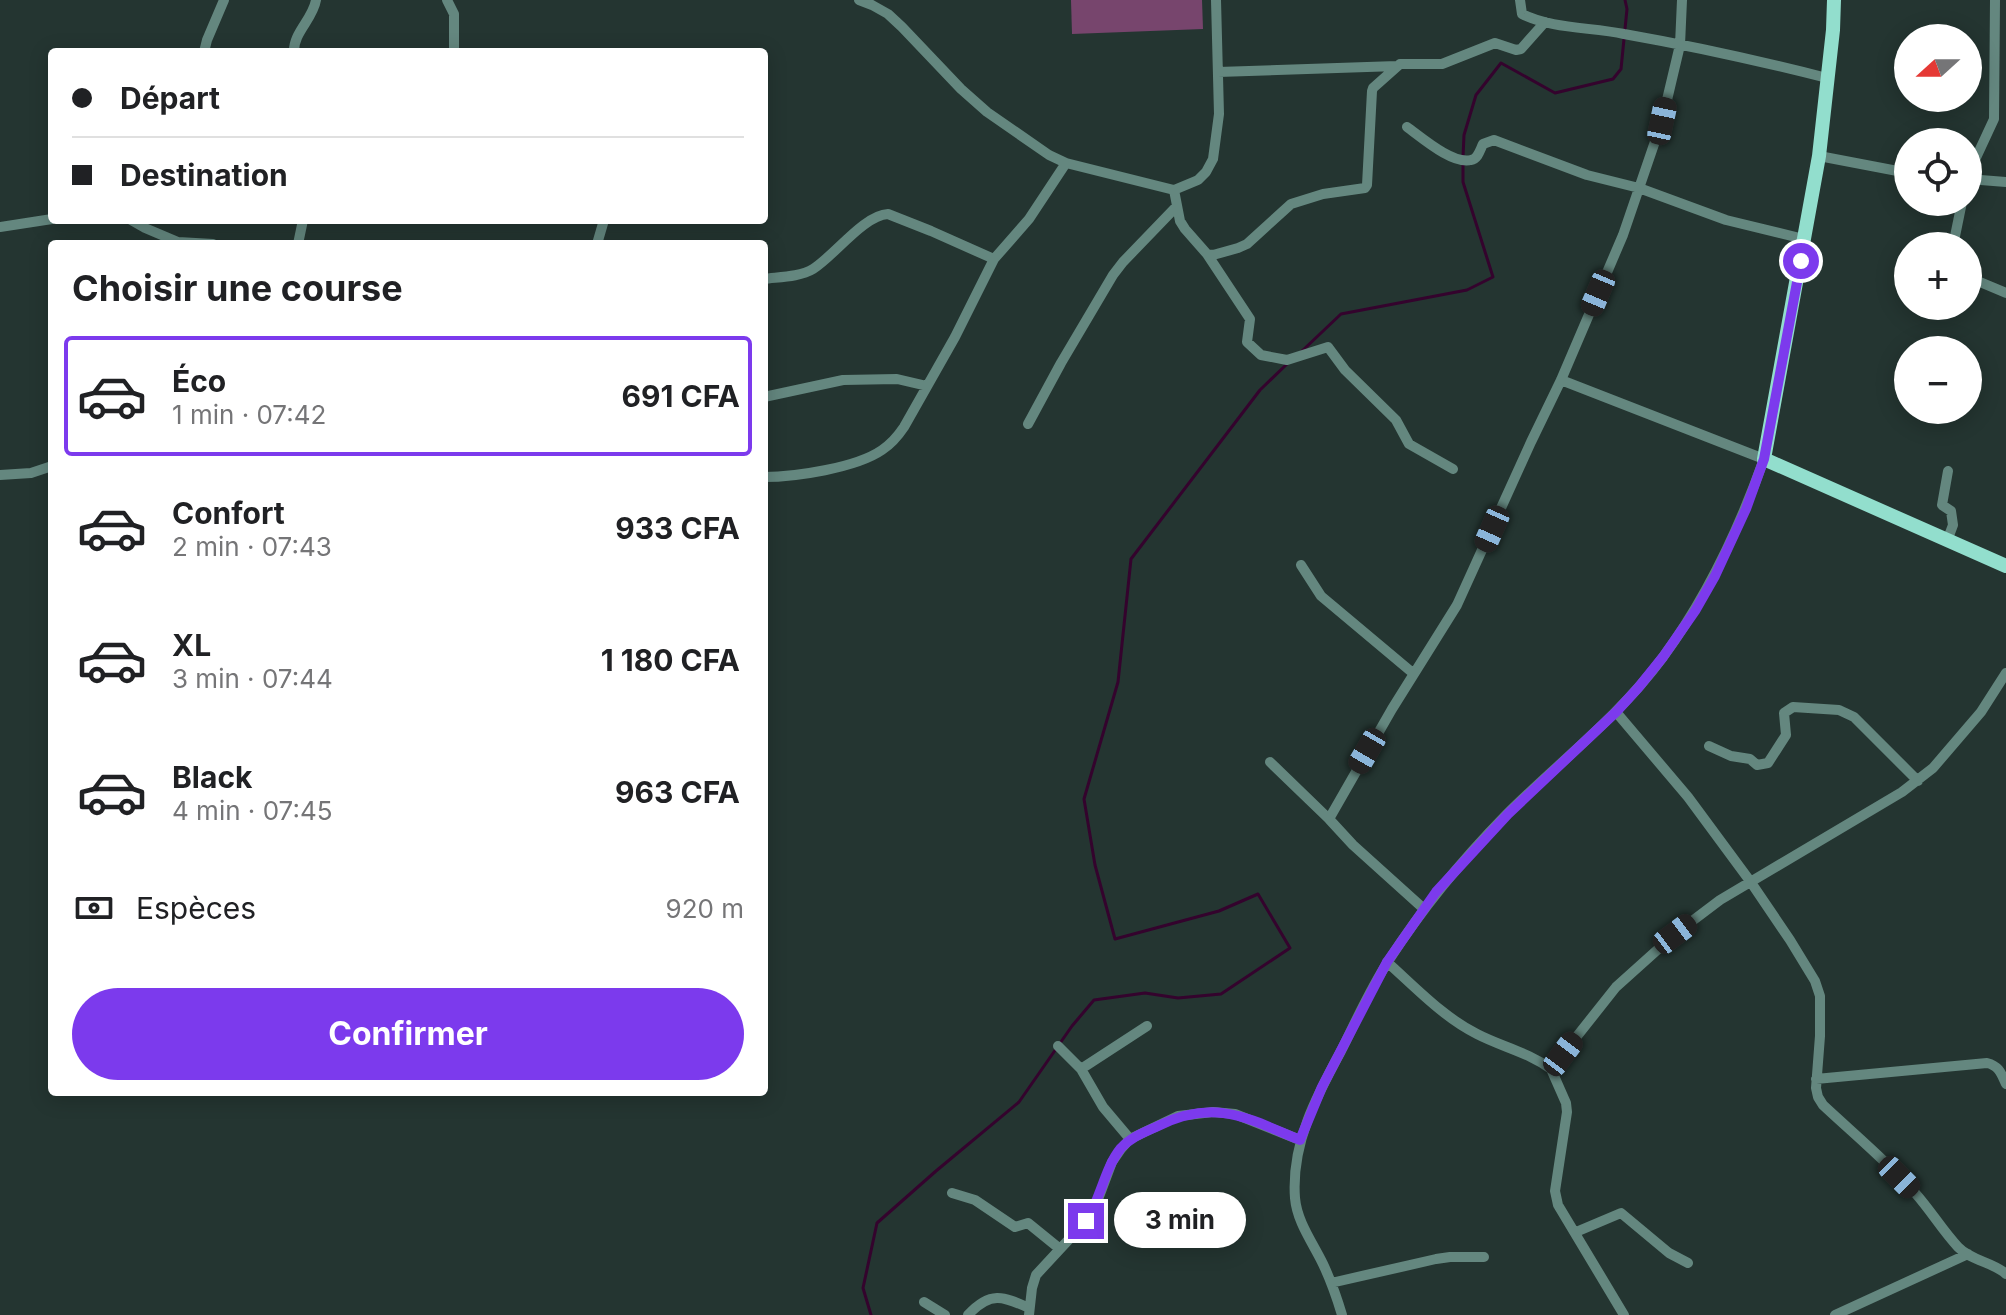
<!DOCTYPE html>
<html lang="fr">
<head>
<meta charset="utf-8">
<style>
  body { margin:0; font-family:Inter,sans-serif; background:#f6f6f6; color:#202124; height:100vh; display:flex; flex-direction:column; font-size:30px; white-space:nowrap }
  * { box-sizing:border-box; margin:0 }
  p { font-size:26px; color:#757577 }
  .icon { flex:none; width:44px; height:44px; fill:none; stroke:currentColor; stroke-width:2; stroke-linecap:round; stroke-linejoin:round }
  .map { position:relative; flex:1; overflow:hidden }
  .sheet { position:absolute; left:48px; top:240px; width:720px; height:856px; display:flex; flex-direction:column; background:#fff; border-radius:8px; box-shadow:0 4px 20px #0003 }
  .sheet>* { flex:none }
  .hud { position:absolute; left:48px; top:48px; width:720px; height:176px; border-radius:8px; box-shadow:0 4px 20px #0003; display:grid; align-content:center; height:176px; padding:0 24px; background:#fff }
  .needle { width:52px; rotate:249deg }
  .controls { position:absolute; left:1894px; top:24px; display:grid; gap:16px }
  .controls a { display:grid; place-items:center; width:88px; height:88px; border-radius:50%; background:#fff; box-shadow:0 4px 20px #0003; font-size:40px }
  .end { position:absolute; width:36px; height:36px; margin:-18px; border:10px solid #7c3aed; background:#fff; box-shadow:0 0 0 4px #fff }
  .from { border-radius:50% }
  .bubble { position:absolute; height:56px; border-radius:28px; background:#fff; box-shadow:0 4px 20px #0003; font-size:26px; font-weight:700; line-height:56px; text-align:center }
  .car { position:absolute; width:24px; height:48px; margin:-24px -12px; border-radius:10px; box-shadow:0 0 6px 2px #0007; background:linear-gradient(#222 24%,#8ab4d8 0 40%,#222 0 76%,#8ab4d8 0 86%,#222 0) }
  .hud b { display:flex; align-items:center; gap:28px; height:76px; font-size:30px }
  .hud b+b { border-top:2px solid #e0e0e0 }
  .hud i { width:20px; height:20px; background:#202124 }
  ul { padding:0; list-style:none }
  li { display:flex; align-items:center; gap:24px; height:120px; margin:0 16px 12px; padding:0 8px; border:4px solid transparent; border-radius:8px }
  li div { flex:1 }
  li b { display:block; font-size:30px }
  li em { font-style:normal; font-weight:700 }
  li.current { border-color:#7c3aed }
  li>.icon { width:72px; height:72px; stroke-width:1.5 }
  h2 { padding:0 24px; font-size:36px; line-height:96px }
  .pay { display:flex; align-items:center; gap:20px; height:88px; padding:0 24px; font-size:30px }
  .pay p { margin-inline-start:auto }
  .button { display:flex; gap:16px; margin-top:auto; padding:16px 24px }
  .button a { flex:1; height:92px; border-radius:48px; background:#7c3aed; color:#fff; font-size:32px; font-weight:700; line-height:92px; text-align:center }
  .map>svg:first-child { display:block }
  .green { fill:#77456d }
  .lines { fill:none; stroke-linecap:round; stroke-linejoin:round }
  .stream { stroke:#34032d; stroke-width:3 }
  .minor { stroke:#64877f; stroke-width:10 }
  .major { stroke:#92decd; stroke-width:14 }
  .route { stroke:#7c3aed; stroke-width:10 }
</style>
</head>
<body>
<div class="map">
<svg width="2006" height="1315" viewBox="0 0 2006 1315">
  <rect width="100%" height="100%" fill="#243531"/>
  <path class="green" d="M1071 0H1202L1203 29 1072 34Z"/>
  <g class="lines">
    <path class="stream" d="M1463 157 1464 135 1476 95 1501 63 1555 93 1613 79 1621 69 1627 9 1625 0
      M1302 351 1341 314 1467 290 1493 277 1463 182V165
      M871 1315 863 1288 877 1223 936 1171 1019 1102 1072 1026 1094 1000 1145 993 1178 998 1221 994 1290 948 1258 894 1219 911 1115 939 1095 865 1084 799 1118 682 1131 559 1260 390 1287 364"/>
    <path class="minor" d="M447 0 454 14V52
      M859 0 872 5 888 14 902 27 961 89 987 112 1049 155 1066 163 1174 190 1198 180 1206 172 1213 159 1219 114 1216 0
      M1520 0 1522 14C1552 29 1591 27 1624 34 1692 46 1760 61 1827 78
      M204 52 207 40 224 0
      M294 52C293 33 313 19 316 0
      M1218 72 1397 66
      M1407 127C1421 137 1453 165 1471 160 1478 159 1480 150 1483 144L1494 140 1587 175 1639 188 1726 220 1804 239
      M1819 156 1908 173
      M1968 175 1994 119 1995 0
      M1968 179 2006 182
      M1174 190 1180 221 1185 229 1207 254 1213 255 1238 248 1247 244 1291 204 1323 194 1365 188 1367 185 1372 91 1373 88 1400 64H1442L1495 43 1516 50 1521 49 1545 22
      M131 220 145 228 178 242 213 244
      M0 227 52 219
      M298 244 303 220
      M597 244 604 220
      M1953 246 1962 202
      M1207 254 1250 319 1247 342 1261 355 1287 360 1328 347 1345 370 1396 420 1409 444 1453 469
      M1968 277 2006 293
      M764 279C779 277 800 277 813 269 834 256 864 215 888 214L931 231 994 259 1029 219 1066 163
      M764 397 843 380 897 379 927 386
      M1028 424 1061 363 1113 275 1123 262 1176 207
      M0 475 31 473 52 466
      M764 477C795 477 856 468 882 450 891 444 898 436 904 427L955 337 994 259
      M1947 541 1953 525 1951 511 1942 505 1948 471
      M1301 565 1321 596 1414 674
      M1616 712 1688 797 1750 881 1790 940 1815 981 1820 996V1036L1816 1088 1818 1097 1823 1105C1854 1134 1888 1162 1916 1194 1931 1211 1943 1231 1958 1247 1971 1261 1993 1262 2006 1274
      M1709 746 1731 756 1750 759 1757 765 1768 763 1786 735 1784 713 1793 707 1839 710 1854 717 1918 781
      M1270 762 1329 819
      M1424 909 1353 845 1329 819 1392 709 1457 605 1531 442 1561 380 1623 235 1662 121 1680 45 1682 0
      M1387 962C1415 987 1443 1017 1477 1034 1502 1047 1528 1052 1551 1069L1616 987 1675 934 1720 900 1902 792 1933 768 1981 712 2006 673
      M1058 1046 1081 1069 1103 1107 1130 1139
      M1081 1069 1147 1026
      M1551 1069 1566 1103 1567 1112 1555 1191 1558 1205 1624 1315
      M1816 1079 1987 1063C1999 1066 2001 1073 2006 1084
      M952 1193 975 1200 1015 1227 1028 1223 1060 1249
      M1576 1232 1621 1213 1669 1253 1688 1263
      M1331 1283 1436 1259 1450 1257H1484
      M924 1302 945 1315
      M968 1315C990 1291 1003 1296 1029 1308
      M1029 1315 1032 1288 1036 1275 1086 1221 1094 1210 1112 1162 1121 1149 1130 1139 1178 1116 1213 1112 1235 1114 1300 1140
      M1342 1315C1337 1298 1331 1281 1323 1264 1313 1243 1297 1222 1295 1198 1291 1144 1316 1097 1341 1051 1356 1021 1370 989 1389 960 1423 907 1462 860 1506 815 1559 762 1619 717 1663 657 1708 596 1739 529 1764 459L1561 380
      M1835 1315 1968 1254"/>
    <path class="major" d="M1834 0 1833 30 1819 156 1764 459 2006 566"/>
  </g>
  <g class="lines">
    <path class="route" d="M1086 1221C1101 1199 1104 1169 1121 1148 1131 1137 1145 1132 1158 1126 1215 1098 1247 1118 1300 1140L1322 1087 1387 962 1436 892 1508 814 1616 712 1638 688 1663 657 1695 611 1715 576 1746 509 1764 459 1801 261"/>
  </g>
</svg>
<div class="controls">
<a><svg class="needle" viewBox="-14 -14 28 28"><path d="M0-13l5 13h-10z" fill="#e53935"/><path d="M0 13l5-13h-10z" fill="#757577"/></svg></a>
<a><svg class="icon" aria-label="locate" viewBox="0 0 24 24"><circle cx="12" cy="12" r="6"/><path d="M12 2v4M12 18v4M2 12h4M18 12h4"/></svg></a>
<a>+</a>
<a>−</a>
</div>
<i class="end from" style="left:1801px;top:261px"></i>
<i class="end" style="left:1086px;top:1221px"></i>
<div class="bubble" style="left:1114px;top:1192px;width:132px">3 min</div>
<i class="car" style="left:1662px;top:121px;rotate:12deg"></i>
<i class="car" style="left:1598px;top:293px;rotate:203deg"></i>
<i class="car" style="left:1492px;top:529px;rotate:204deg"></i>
<i class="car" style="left:1367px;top:751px;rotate:210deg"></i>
<i class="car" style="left:1675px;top:934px;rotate:53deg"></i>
<i class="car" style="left:1563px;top:1054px;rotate:37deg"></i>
<i class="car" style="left:1899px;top:1177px;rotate:135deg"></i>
<div class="hud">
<b><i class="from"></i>Départ</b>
<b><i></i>Destination</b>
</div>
<section class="sheet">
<h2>Choisir une course</h2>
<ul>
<li class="current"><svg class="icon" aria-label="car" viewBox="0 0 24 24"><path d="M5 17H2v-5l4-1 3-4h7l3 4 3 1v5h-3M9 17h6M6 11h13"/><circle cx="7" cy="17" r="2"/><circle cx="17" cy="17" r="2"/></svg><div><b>Éco</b><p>1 min · 07:42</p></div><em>691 CFA</em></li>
<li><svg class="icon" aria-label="car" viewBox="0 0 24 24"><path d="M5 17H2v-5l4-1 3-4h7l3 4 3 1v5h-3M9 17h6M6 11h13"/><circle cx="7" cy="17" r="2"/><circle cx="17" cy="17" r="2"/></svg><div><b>Confort</b><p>2 min · 07:43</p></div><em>933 CFA</em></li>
<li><svg class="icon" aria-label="car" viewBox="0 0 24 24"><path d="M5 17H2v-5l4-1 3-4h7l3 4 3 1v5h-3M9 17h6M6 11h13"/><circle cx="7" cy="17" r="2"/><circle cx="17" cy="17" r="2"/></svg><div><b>XL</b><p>3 min · 07:44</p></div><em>1 180 CFA</em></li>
<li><svg class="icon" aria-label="car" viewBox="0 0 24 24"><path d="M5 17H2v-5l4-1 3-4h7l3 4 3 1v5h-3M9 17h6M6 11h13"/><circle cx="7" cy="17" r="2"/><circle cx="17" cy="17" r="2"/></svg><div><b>Black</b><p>4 min · 07:45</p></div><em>963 CFA</em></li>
</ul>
<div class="pay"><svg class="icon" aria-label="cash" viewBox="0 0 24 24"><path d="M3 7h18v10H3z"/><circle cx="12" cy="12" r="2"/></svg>Espèces<p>920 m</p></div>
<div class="button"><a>Confirmer</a></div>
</section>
</div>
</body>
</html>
